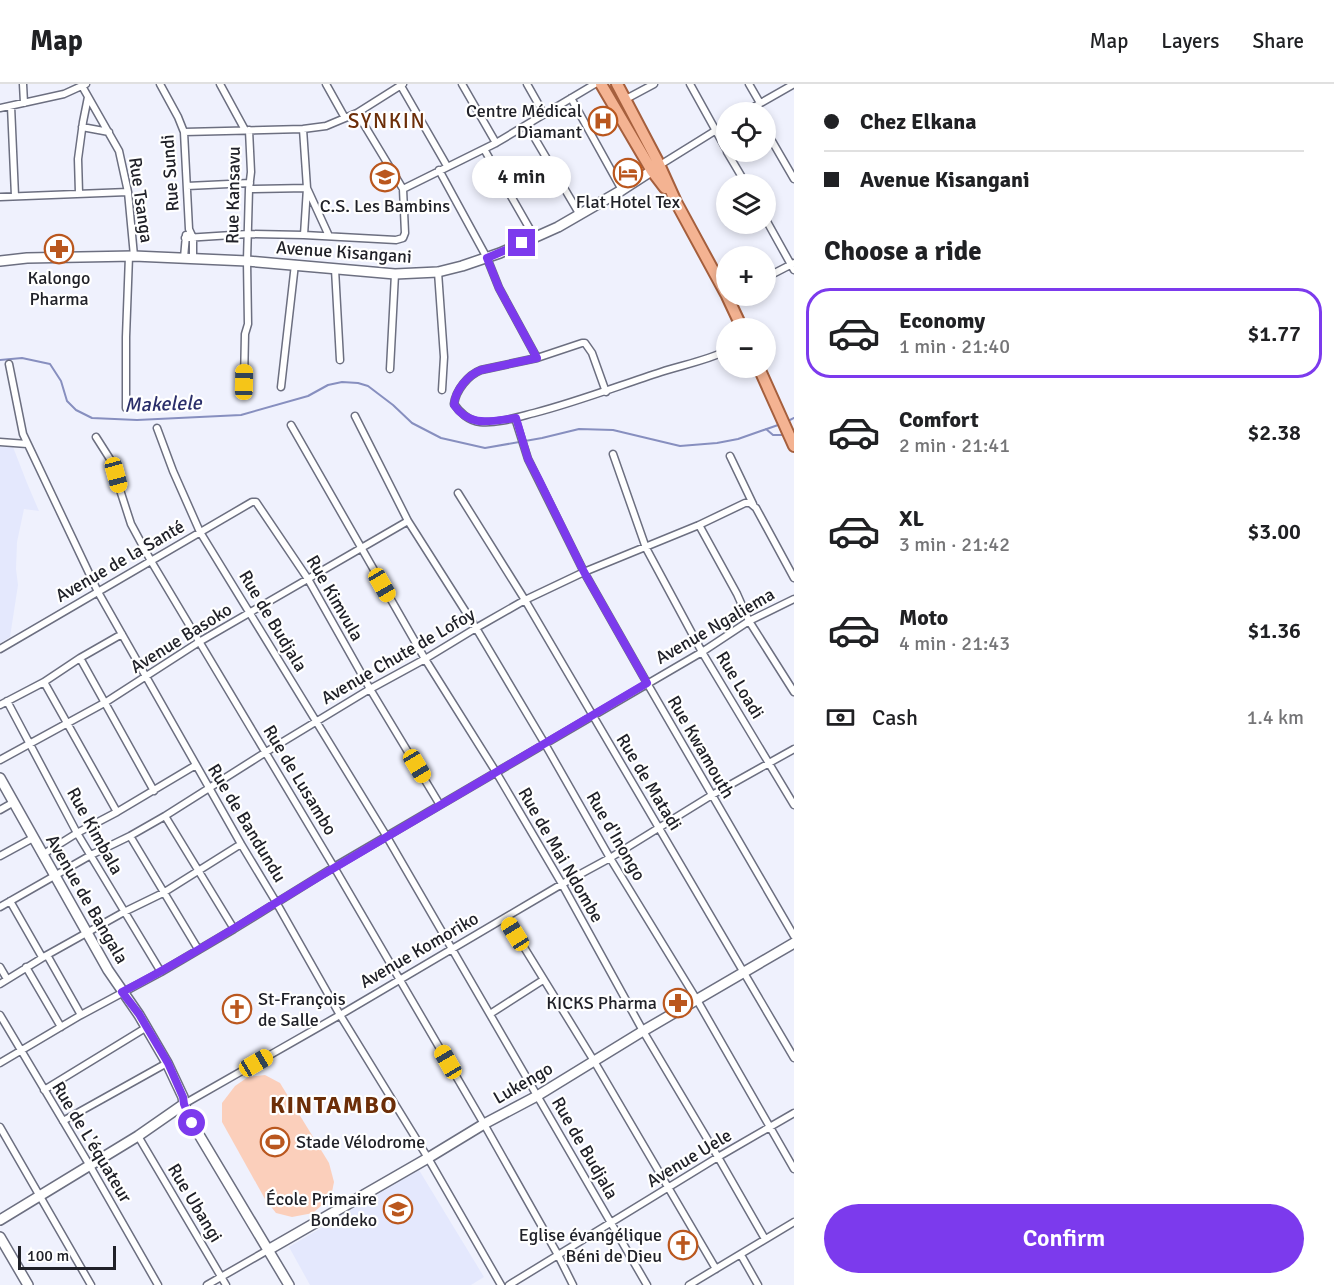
<!DOCTYPE html>
<html lang="en">
<head>
<meta charset="utf-8">
<style>
  body { margin:0; font-family:Signika,sans-serif; background:#f2f2f2; color:#202124; height:100vh; display:flex; flex-direction:column; font-size:22px; white-space:nowrap }
  * { box-sizing:border-box; margin:0 }
  p { font-size:20px; color:#757577 }
  .icon { flex:none; width:33px; height:33px; fill:none; stroke:currentColor; stroke-width:2; stroke-linecap:round; stroke-linejoin:round }
  .map { position:relative; flex:1; overflow:hidden }
  .side { display:flex; flex-direction:column; background:#fff; width:540px }
  .side>* { flex:none }
  .guide { display:grid; align-content:center; height:132px; padding:0 30px; background:#fff }
  .controls { position:absolute; left:716px; top:18px; display:grid; gap:12px }
  .controls a { display:grid; place-items:center; width:60px; height:60px; border-radius:50%; background:#fff; box-shadow:0 3px 9px #0003; font-size:30px }
  .scale { position:absolute; left:18px; bottom:15px; width:98px; box-sizing:border-box; padding-left:6px; border:3px solid #202128; border-top:0; font-size:16px; line-height:21px; white-space:nowrap; color:#202128; -webkit-text-stroke:4px #fff; paint-order:stroke }
  .end { position:absolute; width:27px; height:27px; margin:-14px; border:8px solid #7c3aed; background:#fff; box-shadow:0 0 0 3px #fff }
  .from { border-radius:50% }
  .bubble { position:absolute; height:42px; border-radius:21px; background:#fff; box-shadow:0 3px 9px #0003; font-size:20px; font-weight:600; line-height:42px; text-align:center }
  .car { position:absolute; width:18px; height:36px; margin:-18px -9px; border-radius:8px; box-shadow:0 0 4px 2px #0007; background:linear-gradient(#f5c518 24%,#345 0 40%,#f5c518 0 76%,#345 0 86%,#f5c518 0) }
  .guide b { display:flex; align-items:center; gap:21px; height:57px; font-size:22px }
  .guide b+b { border-top:2px solid #e0e0e0 }
  .guide i { width:15px; height:15px; background:#202124 }
  ul { padding:0; list-style:none }
  li { display:flex; align-items:center; gap:18px; height:90px; margin:0 12px 9px; padding:0 18px; border:3px solid transparent; border-radius:24px }
  li div { flex:1 }
  li b { display:block; font-size:22px }
  li em { font-style:normal; font-weight:600 }
  li.selected { border-color:#7c3aed }
  li>.icon { width:54px; height:54px; stroke-width:1.5 }
  h2 { padding:0 30px; font-size:27px; line-height:72px }
  .pay { display:flex; align-items:center; gap:15px; height:66px; padding:0 30px; font-size:22px }
  .pay p { margin-inline-start:auto }
  .button { display:flex; gap:12px; margin-top:auto; padding:12px 30px }
  .button a { flex:1; height:69px; border-radius:36px; background:#7c3aed; color:#fff; font-size:24px; font-weight:600; line-height:69px; text-align:center }
  header { display:flex; align-items:center; gap:36px; box-sizing:border-box; height:84px; padding:0 30px; background:#fff; border-bottom:2px solid #e0e0e0 }
  header strong { font-size:28px }
  nav { display:flex; gap:33px; margin-inline-start:auto; font-size:21px }
  main { display:flex; flex:1; min-height:0 }
  .map>svg:first-child { display:block }
  .built { fill:#e4e8fd }
  .green { fill:#fbcfbb }
  .lines { fill:none; stroke-linecap:round; stroke-linejoin:round }
  .stream { stroke:#878fbf; stroke-width:2 }
  .street-casing { stroke:#6c6f80; stroke-width:9 }
  .secondary-casing { stroke:#6c6f80; stroke-width:12 }
  .primary-casing { stroke:#a55f3d; stroke-width:14 }
  .street { stroke:#fff; stroke-width:6 }
  .secondary { stroke:#fff; stroke-width:9 }
  .primary { stroke:#f4b392; stroke-width:10 }
  .route { stroke:#7c3aed; stroke-width:8 }
  .labels { text-anchor:middle; dominant-baseline:central; stroke-width:4.5; stroke-linejoin:round; paint-order:stroke }
  .poi-label { font-size:18px; fill:#202128; stroke:#fff; text-anchor:end }
  .street-label { font-size:18px; fill:#202128; stroke:#fff }
  .water-label { font-size:20px; font-style:italic; fill:#2b2f6a; stroke:#fff }
  .quarter-label { font-size:21px; letter-spacing:1.5px; fill:#6c2e08; stroke:#fff }
  .district-label { font-size:24px; font-weight:bold; letter-spacing:1.5px; fill:#6c2e08; stroke:#fff }
</style>
</head>
<body>
<header>
<strong>Map</strong>
<nav><a>Map</a><a>Layers</a><a>Share</a></nav>
</header>
<main>
<div class="map">
<svg width="794" height="1201" viewBox="0 0 794 1201">
  <rect width="100%" height="100%" fill="#eff1fd"/>
  <path class="built" d="M0 362 13 363 27 399 39 427 24 425 17 458 16 485 18 501 10 553 0 559Z
    M419 1086 484 1193 471 1201H310L289 1163Z"/>
  <path class="green" d="M265 991 280 999 329 1079 334 1098 331 1113 313 1129 292 1133 276 1129 265 1115 222 1038V1019L235 1002 248 993Z"/>
  <g class="lines">
    <path class="stream" d="M0 276 22 274 50 280 61 297 67 317 76 326 92 334 137 336 241 331 308 312 328 301 342 298 358 299 368 302 393 321 412 339 441 354 485 364 542 354 579 345 613 346 680 362 717 359 738 355 781 340
      M786 338 794 334
      M766 345 773 351H785"/>
    <g class="street-casing">
      <path id="street" d="M23 0 24 19
        M160 0 178 33 184 48 189 145 193 154V175
        M220 0 245 46
        M326 0 345 34
        M462 0 496 59
        M527 0 544 30
        M690 0 726 65
        M749 0 760 19
        M82 2 119 67 128 108 134 172
        M401 2 447 82
        M571 14 622 106
        M626 15 654 0
        M11 22 15 112
        M0 24 64 10 86 0
        M745 28 794 0
        M527 41 580 131
        M82 43 109 48
        M303 45 307 104 304 151
        M765 45 794 95
        M184 48 303 45 326 42 357 29 403 0
        M484 65 535 154
        M727 68 746 100
        M660 81 726 40
        M439 86 487 174 499 204 537 274
        M187 102 250 99
        M249 105 307 104 329 152
        M403 105 496 59 595 0
        M79 109 78 75 83 38 88 13
        M0 113 128 108
        M765 134 794 186
        M185 154 248 150 304 151 396 156 403 154 405 149 403 105 357 29
        M184 174 186 151
        M335 185 340 276
        M438 188 444 273 442 306
        M765 194 794 179
        M9 280 23 350 98 508 241 760 276 818 340 931 428 1074 501 1201
        M390 285 395 190
        M244 298 245 250 248 240 247 177 249 105 251 88 249 46
        M281 303 295 180
        M606 308 592 269 585 259H582L537 274 481 286C468 291 456 306 454 320 459 328 469 337 480 338 496 340 518 333 534 329 577 318 618 302 661 288 682 281 705 277 726 267
        M126 324V253L129 172
        M355 332 408 437 476 544 545 660 610 774 697 916 794 1085
        M515 334 528 375 584 488 647 599 794 852
        M291 341 425 575 496 688 562 800 643 947 718 1073 765 1155
        M157 344 173 387 200 448 387 753 647 1201
        M96 353 110 375 131 440 151 477 334 783 484 1040 558 1171 573 1201
        M0 358 27 360
        M613 370 646 464 702 568 794 721
        M730 372 753 420
        M458 409 525 516 794 974
        M699 441 737 510 749 537 794 608
        M0 565 252 418H256L308 495 370 605 440 721
        M80 574 154 707
        M44 598 117 728
        M7 617 77 749 161 888
        M0 621 44 598 80 574 122 550
        M0 676 106 618 199 558 408 437
        M0 726 14 718
        M165 732 234 845
        M130 752 198 865
        M42 771 77 749 117 728 196 681
        M0 772 33 754
        M10 817 42 873
        M0 823 91 771 130 752 165 732 266 668 370 605 425 575 476 544 525 516 584 488 699 441 745 419H750L756 424 794 494
        M506 834 594 977 716 1185
        M47 871 81 931
        M0 883 7 895
        M26 883 61 943
        M0 900 47 871 124 828 163 809 241 760
        M490 930 543 896
        M0 931 90 1082 158 1201
        M0 979 81 931 161 888 234 845 334 783 702 568 749 537 794 515
        M44 1006 147 943
        M184 1020 340 931 562 800 610 774 712 711 794 665
        M63 1037 167 979
        M0 1043 91 1201
        M138 1052 226 1201
        M741 1171 758 1201
        M207 1201 268 1166
        M509 1201 718 1073 794 1029
        M689 1201 794 1138"/>
    </g>
    <g class="secondary-casing">
      <path id="secondary" d="M0 177 27 174 134 172 247 177 395 190 438 188 462 182 500 169 558 143 622 106 656 84
        M0 694 108 886 139 931 167 979 183 1013 184 1020 192 1039 289 1201
        M0 1136 138 1052 184 1020
        M0 1153 28 1201
        M268 1166 428 1074 484 1040 537 1012 643 947 794 859"/>
    </g>
    <g class="primary-casing">
      <path id="primary" d="M601 0 652 87 665 104
        M617 0 657 76 676 118 726 210
        M727 212 742 244
        M759 284 794 362"/>
    </g>
    <use href="#street" class="street"/>
    <use href="#secondary" class="secondary"/>
    <use href="#primary" class="primary"/>
  </g>
  <g class="lines">
    <path class="route" d="M192 1039 184 1020 183 1013 168 979 139 930 122 908C195 871 263 825 334 784 438 722 543 661 647 599L584 488 538 394 528 375 516 334C491 337 470 344 454 321 455 306 468 291 481 286L537 274 499 204 487 174 522 159"/>
  </g>
  <defs>
    <g id="hospital-ring" transform="scale(1.5)"><circle r="9.5" fill="#fff" stroke="#ba571e" stroke-width="1.5"/><path d="M-5-5h3v3.5h4V-5h3V5h-3V1.5h-4V5h-3Z" fill="#ba571e"/></g>
    <g id="hotel-ring" transform="scale(1.5)"><circle r="9.5" fill="#fff" stroke="#ba571e" stroke-width="1.5"/><path d="M-6-4.5h1.5V1H6V5H4.5V3h-9V5H-6ZM-4 0a1.8 1.8 0 1 1 3.6 0ZM.5 0V-2.5h3Q6-2.5 6 0Z" fill="#ba571e"/></g>
    <g id="school-ring" transform="scale(1.5)"><circle r="9.5" fill="#fff" stroke="#ba571e" stroke-width="1.5"/><path d="M0-5L7-2L0 1L-7-2ZM-4 1L0 2.5L4 1V4Q0 6-4 4Z" fill="#ba571e"/></g>
    <g id="pharmacy-ring" transform="scale(1.5)"><circle r="9.5" fill="#fff" stroke="#ba571e" stroke-width="1.5"/><path d="M-2-6h4v4h4v4h-4v4h-4v-4h-4v-4h4Z" fill="#ba571e"/></g>
    <g id="church-ring" transform="scale(1.5)"><circle r="9.5" fill="#fff" stroke="#ba571e" stroke-width="1.5"/><path d="M-1.2-6h2.4v3.5h3.3v2.4h-3.3V6h-2.4V-.1h-3.3v-2.4h3.3Z" fill="#ba571e"/></g>
    <g id="stadium-ring" transform="scale(1.5)"><circle r="9.5" fill="#fff" stroke="#ba571e" stroke-width="1.5"/><path d="M0-5a6.5 5 0 1 0 0 10a6.5 5 0 1 0 0-10ZM-3.5-1.8h7v3.6h-7Z" fill="#ba571e"/></g>
  </defs>
  <g fill-rule="evenodd">
    <use href="#hospital-ring" x="603" y="37"/>
    <use href="#hotel-ring" x="628" y="89"/>
    <use href="#school-ring" x="385" y="93"/>
    <use href="#pharmacy-ring" x="59" y="165"/>
    <use href="#pharmacy-ring" x="678" y="919"/>
    <use href="#church-ring" x="237" y="925"/>
    <use href="#stadium-ring" x="275" y="1058"/>
    <use href="#school-ring" x="398" y="1125"/>
    <use href="#church-ring" x="683" y="1161"/>
  </g>
  <g class="labels">
    <g class="poi-label">
      <text x="582" y="27">Centre Médical<tspan x="582" dy="21">Diamant</tspan></text>
      <text x="628" y="118" text-anchor="middle">Flat Hotel Tex</text>
      <text x="385" y="122" text-anchor="middle">C.S. Les Bambins</text>
      <text x="59" y="194" text-anchor="middle">Kalongo<tspan x="59" dy="21">Pharma</tspan></text>
      <text x="258" y="915" text-anchor="start">St-François<tspan x="258" dy="21">de Salle</tspan></text>
      <text x="657" y="919">KICKS Pharma</text>
      <text x="296" y="1058" text-anchor="start">Stade Vélodrome</text>
      <text x="377" y="1115">École Primaire<tspan x="377" dy="21">Bondeko</tspan></text>
      <text x="662" y="1151">Eglise évangélique<tspan x="662" dy="21">Béni de Dieu</tspan></text>
    </g>
    <g class="street-label">
      <text transform="translate(170 89) rotate(-94)">Rue Sundi</text>
      <text transform="translate(233 111) rotate(-89)">Rue Kansavu</text>
      <text transform="translate(141 116) rotate(82)">Rue Tsanga</text>
      <text transform="translate(344 168) rotate(4)">Avenue Kisangani</text>
      <text transform="translate(120 477) rotate(-30)">Avenue de la Santé</text>
      <text transform="translate(335 514) rotate(60)">Rue Kimvula</text>
      <text transform="translate(273 537) rotate(59)">Rue de Budjala</text>
      <text transform="translate(715 542) rotate(-30)">Avenue Ngaliema</text>
      <text transform="translate(181 554) rotate(-32)">Avenue Basoko</text>
      <text transform="translate(398 572) rotate(-30)">Avenue Chute de Lofoy</text>
      <text transform="translate(740 601) rotate(59)">Rue Loadi</text>
      <text transform="translate(701 663) rotate(60)">Rue Kwamouth</text>
      <text transform="translate(300 696) rotate(59)">Rue de Lusambo</text>
      <text transform="translate(649 698) rotate(59)">Rue de Matadi</text>
      <text transform="translate(247 739) rotate(59)">Rue de Bandundu</text>
      <text transform="translate(95 747) rotate(61)">Rue Kimbala</text>
      <text transform="translate(616 752) rotate(60)">Rue d'Inongo</text>
      <text transform="translate(561 771) rotate(60)">Rue de Mai Ndombe</text>
      <text transform="translate(87 815) rotate(60)">Avenue de Bangala</text>
      <text transform="translate(419 866) rotate(-30)">Avenue Komoriko</text>
      <text transform="translate(523 999) rotate(-30)">Lukengo</text>
      <text transform="translate(92 1058) rotate(59)">Rue de L'équateur</text>
      <text transform="translate(585 1064) rotate(60)">Rue de Budjala</text>
      <text transform="translate(689 1074) rotate(-31)">Avenue Uele</text>
      <text transform="translate(195 1119) rotate(59)">Rue Ubangi</text>
    </g>
    <g class="water-label">
      <text transform="translate(163 320) rotate(-2)">Makelele</text>
    </g>
    <g class="quarter-label">
      <text x="387" y="37">SYNKIN</text>
    </g>
    <g class="district-label">
      <text x="334" y="1021">KINTAMBO</text>
    </g>
  </g>
</svg>
<div class="controls">
<a><svg class="icon" aria-label="locate" viewBox="0 0 24 24"><circle cx="12" cy="12" r="6"/><path d="M12 2v4M12 18v4M2 12h4M18 12h4"/></svg></a>
<a><svg class="icon" aria-label="layers" viewBox="0 0 24 24"><path d="M12 4l9 5-9 5-9-5zM3 14l9 5 9-5"/></svg></a>
<a>+</a>
<a>−</a>
</div>
<div class="scale">100 m</div>
<i class="end from" style="left:192px;top:1039px"></i>
<i class="end" style="left:522px;top:159px"></i>
<div class="bubble" style="left:472px;top:72px;width:99px">4 min</div>
<i class="car" style="left:244px;top:298px;rotate:1deg"></i>
<i class="car" style="left:116px;top:391px;rotate:165deg"></i>
<i class="car" style="left:382px;top:501px;rotate:150deg"></i>
<i class="car" style="left:417px;top:682px;rotate:149deg"></i>
<i class="car" style="left:515px;top:850px;rotate:328deg"></i>
<i class="car" style="left:448px;top:978px;rotate:330deg"></i>
<i class="car" style="left:256px;top:979px;rotate:60deg"></i>
</div>
<section class="side">
<div class="guide">
<b><i class="from"></i>Chez Elkana</b>
<b><i></i>Avenue Kisangani</b>
</div>
<h2>Choose a ride</h2>
<ul>
<li class="selected"><svg class="icon" aria-label="car" viewBox="0 0 24 24"><path d="M5 17H2v-5l4-1 3-4h7l3 4 3 1v5h-3M9 17h6M6 11h13"/><circle cx="7" cy="17" r="2"/><circle cx="17" cy="17" r="2"/></svg><div><b>Economy</b><p>1 min · 21:40</p></div><em>$1.77</em></li>
<li><svg class="icon" aria-label="car" viewBox="0 0 24 24"><path d="M5 17H2v-5l4-1 3-4h7l3 4 3 1v5h-3M9 17h6M6 11h13"/><circle cx="7" cy="17" r="2"/><circle cx="17" cy="17" r="2"/></svg><div><b>Comfort</b><p>2 min · 21:41</p></div><em>$2.38</em></li>
<li><svg class="icon" aria-label="car" viewBox="0 0 24 24"><path d="M5 17H2v-5l4-1 3-4h7l3 4 3 1v5h-3M9 17h6M6 11h13"/><circle cx="7" cy="17" r="2"/><circle cx="17" cy="17" r="2"/></svg><div><b>XL</b><p>3 min · 21:42</p></div><em>$3.00</em></li>
<li><svg class="icon" aria-label="car" viewBox="0 0 24 24"><path d="M5 17H2v-5l4-1 3-4h7l3 4 3 1v5h-3M9 17h6M6 11h13"/><circle cx="7" cy="17" r="2"/><circle cx="17" cy="17" r="2"/></svg><div><b>Moto</b><p>4 min · 21:43</p></div><em>$1.36</em></li>
</ul>
<div class="pay"><svg class="icon" aria-label="cash" viewBox="0 0 24 24"><path d="M3 7h18v10H3z"/><circle cx="12" cy="12" r="2"/></svg>Cash<p>1.4 km</p></div>
<div class="button"><a>Confirm</a></div>
</section>
</main>
</body>
</html>
